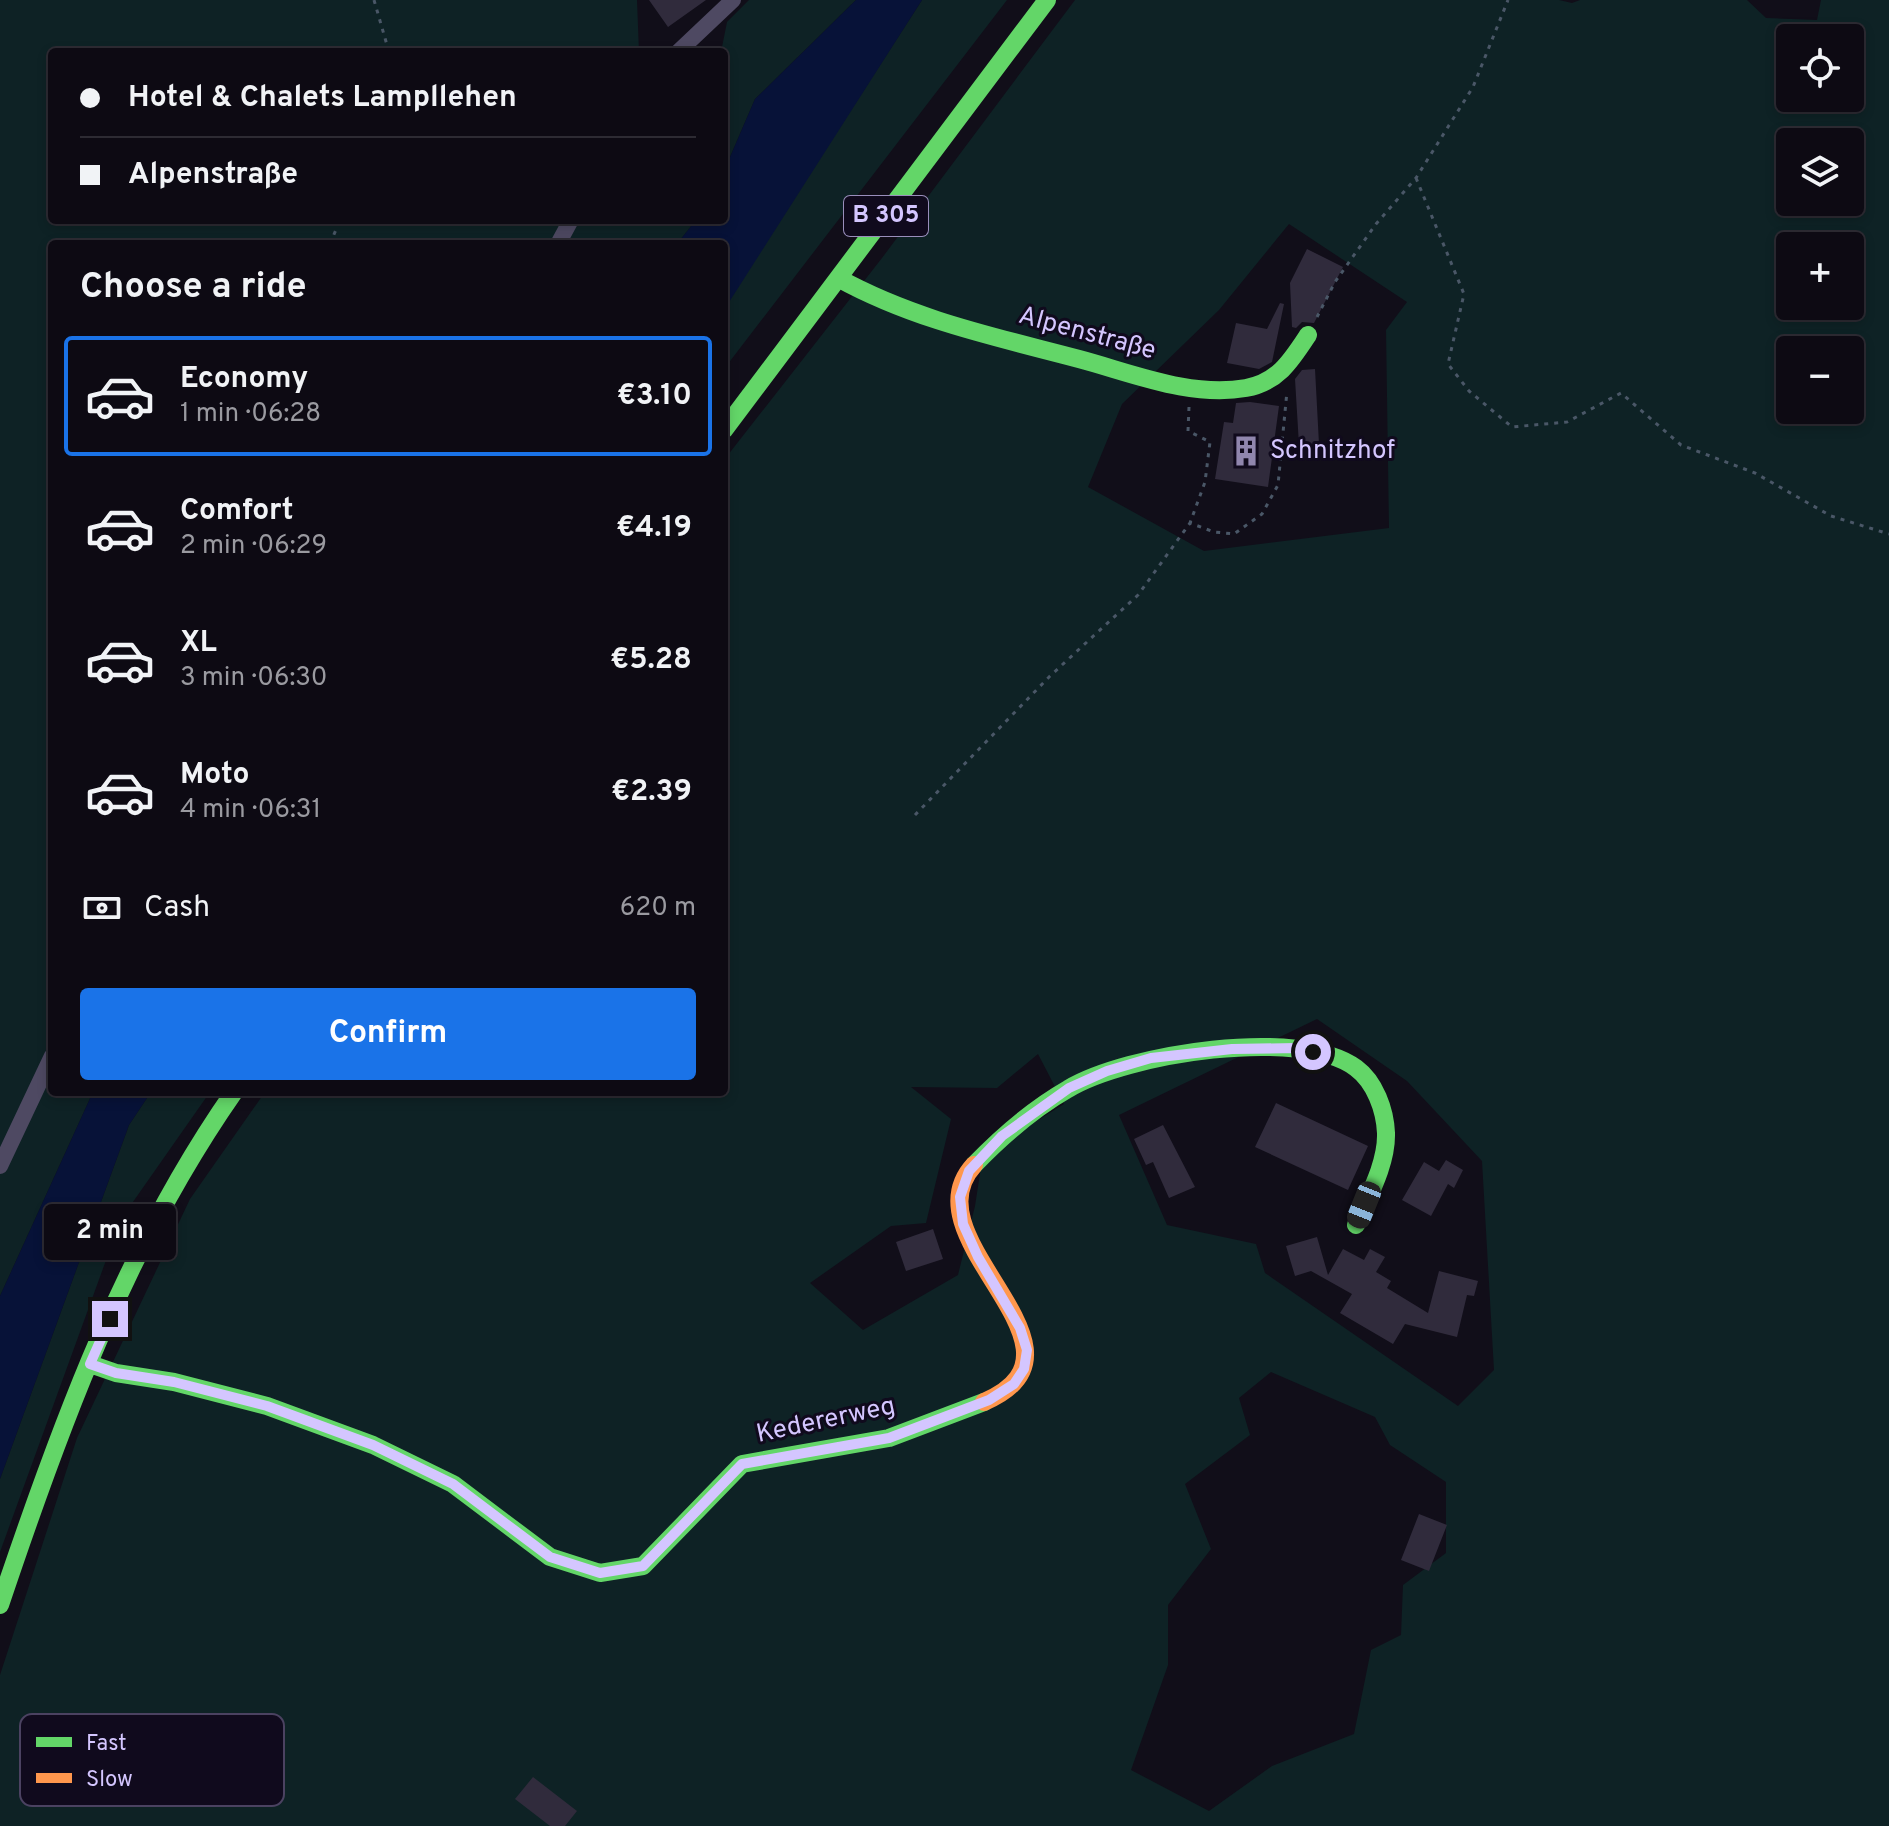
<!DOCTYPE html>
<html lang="en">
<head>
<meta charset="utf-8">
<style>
  body { margin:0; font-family:Overpass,sans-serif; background:#16131c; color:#f1f3f6; height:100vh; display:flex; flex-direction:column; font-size:30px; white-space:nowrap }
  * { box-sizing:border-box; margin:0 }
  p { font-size:26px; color:#9a9aa0 }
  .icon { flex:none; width:44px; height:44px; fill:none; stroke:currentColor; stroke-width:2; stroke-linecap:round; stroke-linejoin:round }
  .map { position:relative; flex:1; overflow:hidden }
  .side { position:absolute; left:48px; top:240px; width:680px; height:856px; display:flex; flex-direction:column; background:#0d0a13; border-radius:8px; box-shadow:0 4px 12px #0003,0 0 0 2px #2d2b33 }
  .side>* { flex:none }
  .hud { position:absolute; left:48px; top:48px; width:680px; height:176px; border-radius:8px; box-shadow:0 4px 12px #0003,0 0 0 2px #2d2b33; display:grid; align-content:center; height:176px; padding:0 32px; background:#0d0a13 }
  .tools { position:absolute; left:1776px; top:24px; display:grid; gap:16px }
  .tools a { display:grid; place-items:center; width:88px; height:88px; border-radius:8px; background:#0d0a13; box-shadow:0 4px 12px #0003,0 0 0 2px #2d2b33; font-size:40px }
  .end { position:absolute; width:36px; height:36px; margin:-18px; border:10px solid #d4c6ff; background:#111; box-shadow:0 0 0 4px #111 }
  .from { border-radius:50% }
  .bubble { position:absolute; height:56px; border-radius:8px; background:#0d0a13; box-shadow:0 4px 12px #0003,0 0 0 2px #2d2b33; font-size:26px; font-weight:700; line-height:56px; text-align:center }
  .car { position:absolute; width:24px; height:48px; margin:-24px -12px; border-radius:10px; box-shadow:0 0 6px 2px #0007; background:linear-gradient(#222 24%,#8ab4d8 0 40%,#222 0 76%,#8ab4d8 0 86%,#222 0) }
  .hud b { display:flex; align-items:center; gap:28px; height:76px; font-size:30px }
  .hud b+b { border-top:2px solid #2d2b33 }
  .hud i { width:20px; height:20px; background:#f1f3f6 }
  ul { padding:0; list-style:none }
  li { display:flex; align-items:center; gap:24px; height:120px; margin:0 16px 12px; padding:0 16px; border:4px solid transparent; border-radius:8px }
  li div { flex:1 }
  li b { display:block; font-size:30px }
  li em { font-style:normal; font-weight:700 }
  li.active { border-color:#1a73e8 }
  li>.icon { width:72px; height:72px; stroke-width:1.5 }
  h2 { padding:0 32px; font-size:36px; line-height:96px }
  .pay { display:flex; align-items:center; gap:20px; height:88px; padding:0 32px; font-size:30px }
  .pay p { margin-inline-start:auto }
  .cta { display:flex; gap:16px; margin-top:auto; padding:16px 32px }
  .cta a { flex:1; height:92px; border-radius:8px; background:#1a73e8; color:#fff; font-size:32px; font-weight:700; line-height:92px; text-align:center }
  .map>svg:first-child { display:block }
  .green { fill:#0e2225; fill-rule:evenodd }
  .water { fill:#071238 }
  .building { fill:#302b3c }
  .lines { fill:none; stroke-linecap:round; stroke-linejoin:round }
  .path { stroke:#4a5767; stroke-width:3; stroke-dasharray:4 6; stroke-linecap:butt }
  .street { stroke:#4e4962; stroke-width:16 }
  .fast { stroke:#63d668; stroke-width:18 }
  .slow { stroke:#ff974d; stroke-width:18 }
  .route { stroke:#d4c6ff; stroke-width:10 }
  .labels { text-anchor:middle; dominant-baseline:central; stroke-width:6; stroke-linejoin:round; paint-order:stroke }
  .shield { fill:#100a1d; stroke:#998ebb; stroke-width:2 }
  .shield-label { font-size:24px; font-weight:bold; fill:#d4c6ff }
  .street-label { font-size:26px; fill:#d4c6ff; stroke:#100a1d }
  .poi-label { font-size:26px; fill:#d4c6ff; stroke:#100a1d; text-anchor:start }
  .key { fill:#100a1d; stroke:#4b4261; stroke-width:2 }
  .key-label { font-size:22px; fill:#d4c6ff }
</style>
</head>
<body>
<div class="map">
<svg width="1889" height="1826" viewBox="0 0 1889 1826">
  <rect width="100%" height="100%" fill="#110e19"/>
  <path class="green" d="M0 0H637L639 52H52V220H696L677 244H52V1092H93L0 1296Z
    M749 0H856L755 99 724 171V52H721L727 22Z
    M922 0H1007L724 369V310L727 302Z
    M1075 0H1559L1572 3 1580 0H1747L1766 18 1817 20 1821 0H1889V1826H0V1675L77 1438 190 1199 265 1092H724V460L882 258ZM1790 38H1850V98H1790ZM1790 142H1850V202H1790ZM1289 224 1407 302 1386 330 1389 528 1204 551 1088 487 1122 404 1219 310ZM1790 246H1850V306H1790ZM1790 350H1850V410H1790ZM1317 1019 1407 1081 1482 1161 1494 1370 1458 1406 1265 1273 1256 1244 1167 1225 1119 1115ZM1038 1054 1064 1104 983 1154 975 1206 958 1275 863 1330 810 1283 891 1226 926 1223 951 1119 911 1087 997 1088ZM1271 1372 1375 1417 1390 1445 1446 1482V1553L1403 1585 1401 1635 1371 1650 1354 1734 1272 1766 1209 1811 1131 1770 1168 1665V1605L1211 1549 1185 1484 1250 1435 1239 1398Z
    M151 1092H210L121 1219 0 1552V1479L129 1125Z"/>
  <path class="water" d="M856 0H922L724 310V244H677L696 220H724V171L755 99Z
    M93 1092H151L129 1125 0 1479V1296Z"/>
  <path class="building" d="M649 0H706L668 27Z
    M1307 249 1343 267 1314 323 1302 322 1296 328 1292 327 1290 283Z
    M1280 303 1284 304 1272 362 1259 369 1227 363 1236 323 1267 329Z
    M1315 369 1319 444 1299 445 1295 379 1302 370Z
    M1250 402 1279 406 1268 487 1215 479 1224 422 1233 423 1236 403Z
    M1276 1103 1368 1146 1348 1190 1255 1147Z
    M1163 1125 1195 1187 1169 1198 1153 1162 1146 1165 1134 1139Z
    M1446 1160 1463 1170 1454 1188 1448 1184 1431 1216 1402 1200 1424 1162 1439 1171Z
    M933 1229 943 1259 906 1271 896 1242Z
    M1317 1237 1328 1275 1343 1249 1364 1260 1370 1249 1385 1257 1376 1272 1391 1281 1387 1288 1428 1313 1439 1271 1478 1281 1474 1296 1467 1295 1457 1337 1405 1324 1393 1344 1340 1313 1352 1294 1311 1271 1295 1276 1286 1246Z
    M1419 1514 1447 1525 1429 1571 1401 1560Z
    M533 1777 577 1811 565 1826H550L515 1799Z"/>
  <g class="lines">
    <path class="path" d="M374 0 389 52
      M1416 178 1464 294 1448 364 1469 391 1512 427 1567 422 1621 393 1681 445 1755 473 1831 516 1889 534
      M330 244 340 220
      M1317 317 1335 282 1376 224 1416 178 1473 87 1508 0
      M1189 407 1188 431 1210 442 1205 482 1190 523
      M915 815 1050 676 1138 595 1190 523 1214 532 1234 534 1262 514 1278 485 1287 391"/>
    <path class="street" d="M678 52 733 0
      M558 244 571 220
      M0 1166 52 1056"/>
    <path class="fast" d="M838 278C914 320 996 337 1079 359 1132 373 1191 398 1246 388 1278 382 1291 361 1308 335
      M724 430 1047 0
      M974 1165C1002 1136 1033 1109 1068 1089 1126 1054 1300 1026 1356 1068 1375 1082 1385 1110 1386 1133 1387 1164 1368 1197 1356 1225
      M90 1364 116 1373 174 1382 267 1406 373 1445 453 1484 550 1557 600 1573 643 1566 742 1464 889 1438 984 1402
      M0 1605C60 1426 125 1248 234 1092"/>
    <path class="slow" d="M974 1165C905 1239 1108 1349 984 1402"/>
  </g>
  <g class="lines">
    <path class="route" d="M110 1319 90 1364 116 1373 174 1382 267 1406 373 1445 453 1484 550 1557 600 1573 643 1566 742 1464 889 1438 989 1400 1014 1384 1024 1369 1027 1350 1020 1328 978 1257 963 1224 960 1197 969 1171 1002 1136 1069 1088 1107 1071 1151 1058 1232 1049 1296 1048 1313 1052"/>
  </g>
  <defs>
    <g id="building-bare" transform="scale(2.4)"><path d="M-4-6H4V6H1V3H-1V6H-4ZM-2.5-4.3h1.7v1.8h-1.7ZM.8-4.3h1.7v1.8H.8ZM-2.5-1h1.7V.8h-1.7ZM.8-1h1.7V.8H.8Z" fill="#9086ae" stroke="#100a1d" stroke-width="2.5" paint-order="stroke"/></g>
  </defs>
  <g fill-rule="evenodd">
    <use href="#building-bare" x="1246" y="451"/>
  </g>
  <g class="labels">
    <rect class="shield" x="844" y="196" width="84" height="40" rx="6"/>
    <g class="shield-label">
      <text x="886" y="216">B 305</text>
    </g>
    <g class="street-label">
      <text transform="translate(1087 334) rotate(15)">Alpenstraße</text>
      <text transform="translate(826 1421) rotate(-12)">Kedererweg</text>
    </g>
    <g class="poi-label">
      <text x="1270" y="451">Schnitzhof</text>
    </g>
  </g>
  <rect x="20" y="1714" width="264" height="92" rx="12" class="key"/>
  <rect x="36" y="1737" width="36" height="10" fill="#63d668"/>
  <rect x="36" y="1773" width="36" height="10" fill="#ff974d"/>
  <g class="key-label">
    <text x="86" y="1750">Fast</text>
    <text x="86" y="1786">Slow</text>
  </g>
</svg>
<div class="tools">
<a><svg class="icon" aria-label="locate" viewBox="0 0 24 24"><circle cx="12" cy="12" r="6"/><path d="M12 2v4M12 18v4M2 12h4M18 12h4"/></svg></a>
<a><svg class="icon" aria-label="layers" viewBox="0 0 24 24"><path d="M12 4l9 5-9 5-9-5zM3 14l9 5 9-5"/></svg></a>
<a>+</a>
<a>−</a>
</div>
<i class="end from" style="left:1313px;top:1052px"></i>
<i class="end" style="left:110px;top:1319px"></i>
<div class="bubble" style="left:44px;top:1204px;width:132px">2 min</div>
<i class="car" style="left:1364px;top:1205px;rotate:202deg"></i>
<div class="hud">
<b><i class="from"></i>Hotel &amp; Chalets Lampllehen</b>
<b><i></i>Alpenstraße</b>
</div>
<section class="side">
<h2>Choose a ride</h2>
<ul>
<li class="active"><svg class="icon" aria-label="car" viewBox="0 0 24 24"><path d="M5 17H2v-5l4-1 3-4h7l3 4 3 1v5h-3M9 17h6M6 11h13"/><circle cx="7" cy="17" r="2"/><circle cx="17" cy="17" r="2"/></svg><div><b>Economy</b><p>1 min · 06:28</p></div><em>€3.10</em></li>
<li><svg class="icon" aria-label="car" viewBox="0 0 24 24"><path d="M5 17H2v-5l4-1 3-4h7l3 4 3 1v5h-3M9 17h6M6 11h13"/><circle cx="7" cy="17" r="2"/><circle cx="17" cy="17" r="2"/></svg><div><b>Comfort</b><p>2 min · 06:29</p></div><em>€4.19</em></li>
<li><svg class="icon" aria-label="car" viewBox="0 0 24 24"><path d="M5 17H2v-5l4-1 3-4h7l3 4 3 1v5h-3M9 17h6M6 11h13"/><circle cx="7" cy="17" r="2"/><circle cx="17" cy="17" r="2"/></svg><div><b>XL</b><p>3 min · 06:30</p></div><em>€5.28</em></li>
<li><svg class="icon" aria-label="car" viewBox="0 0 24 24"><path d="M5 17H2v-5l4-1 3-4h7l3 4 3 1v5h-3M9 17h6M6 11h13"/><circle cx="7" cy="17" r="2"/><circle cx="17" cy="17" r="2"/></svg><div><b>Moto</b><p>4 min · 06:31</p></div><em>€2.39</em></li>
</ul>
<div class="pay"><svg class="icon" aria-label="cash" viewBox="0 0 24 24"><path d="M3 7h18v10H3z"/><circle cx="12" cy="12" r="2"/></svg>Cash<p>620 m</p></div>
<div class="cta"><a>Confirm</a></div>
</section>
</div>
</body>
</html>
